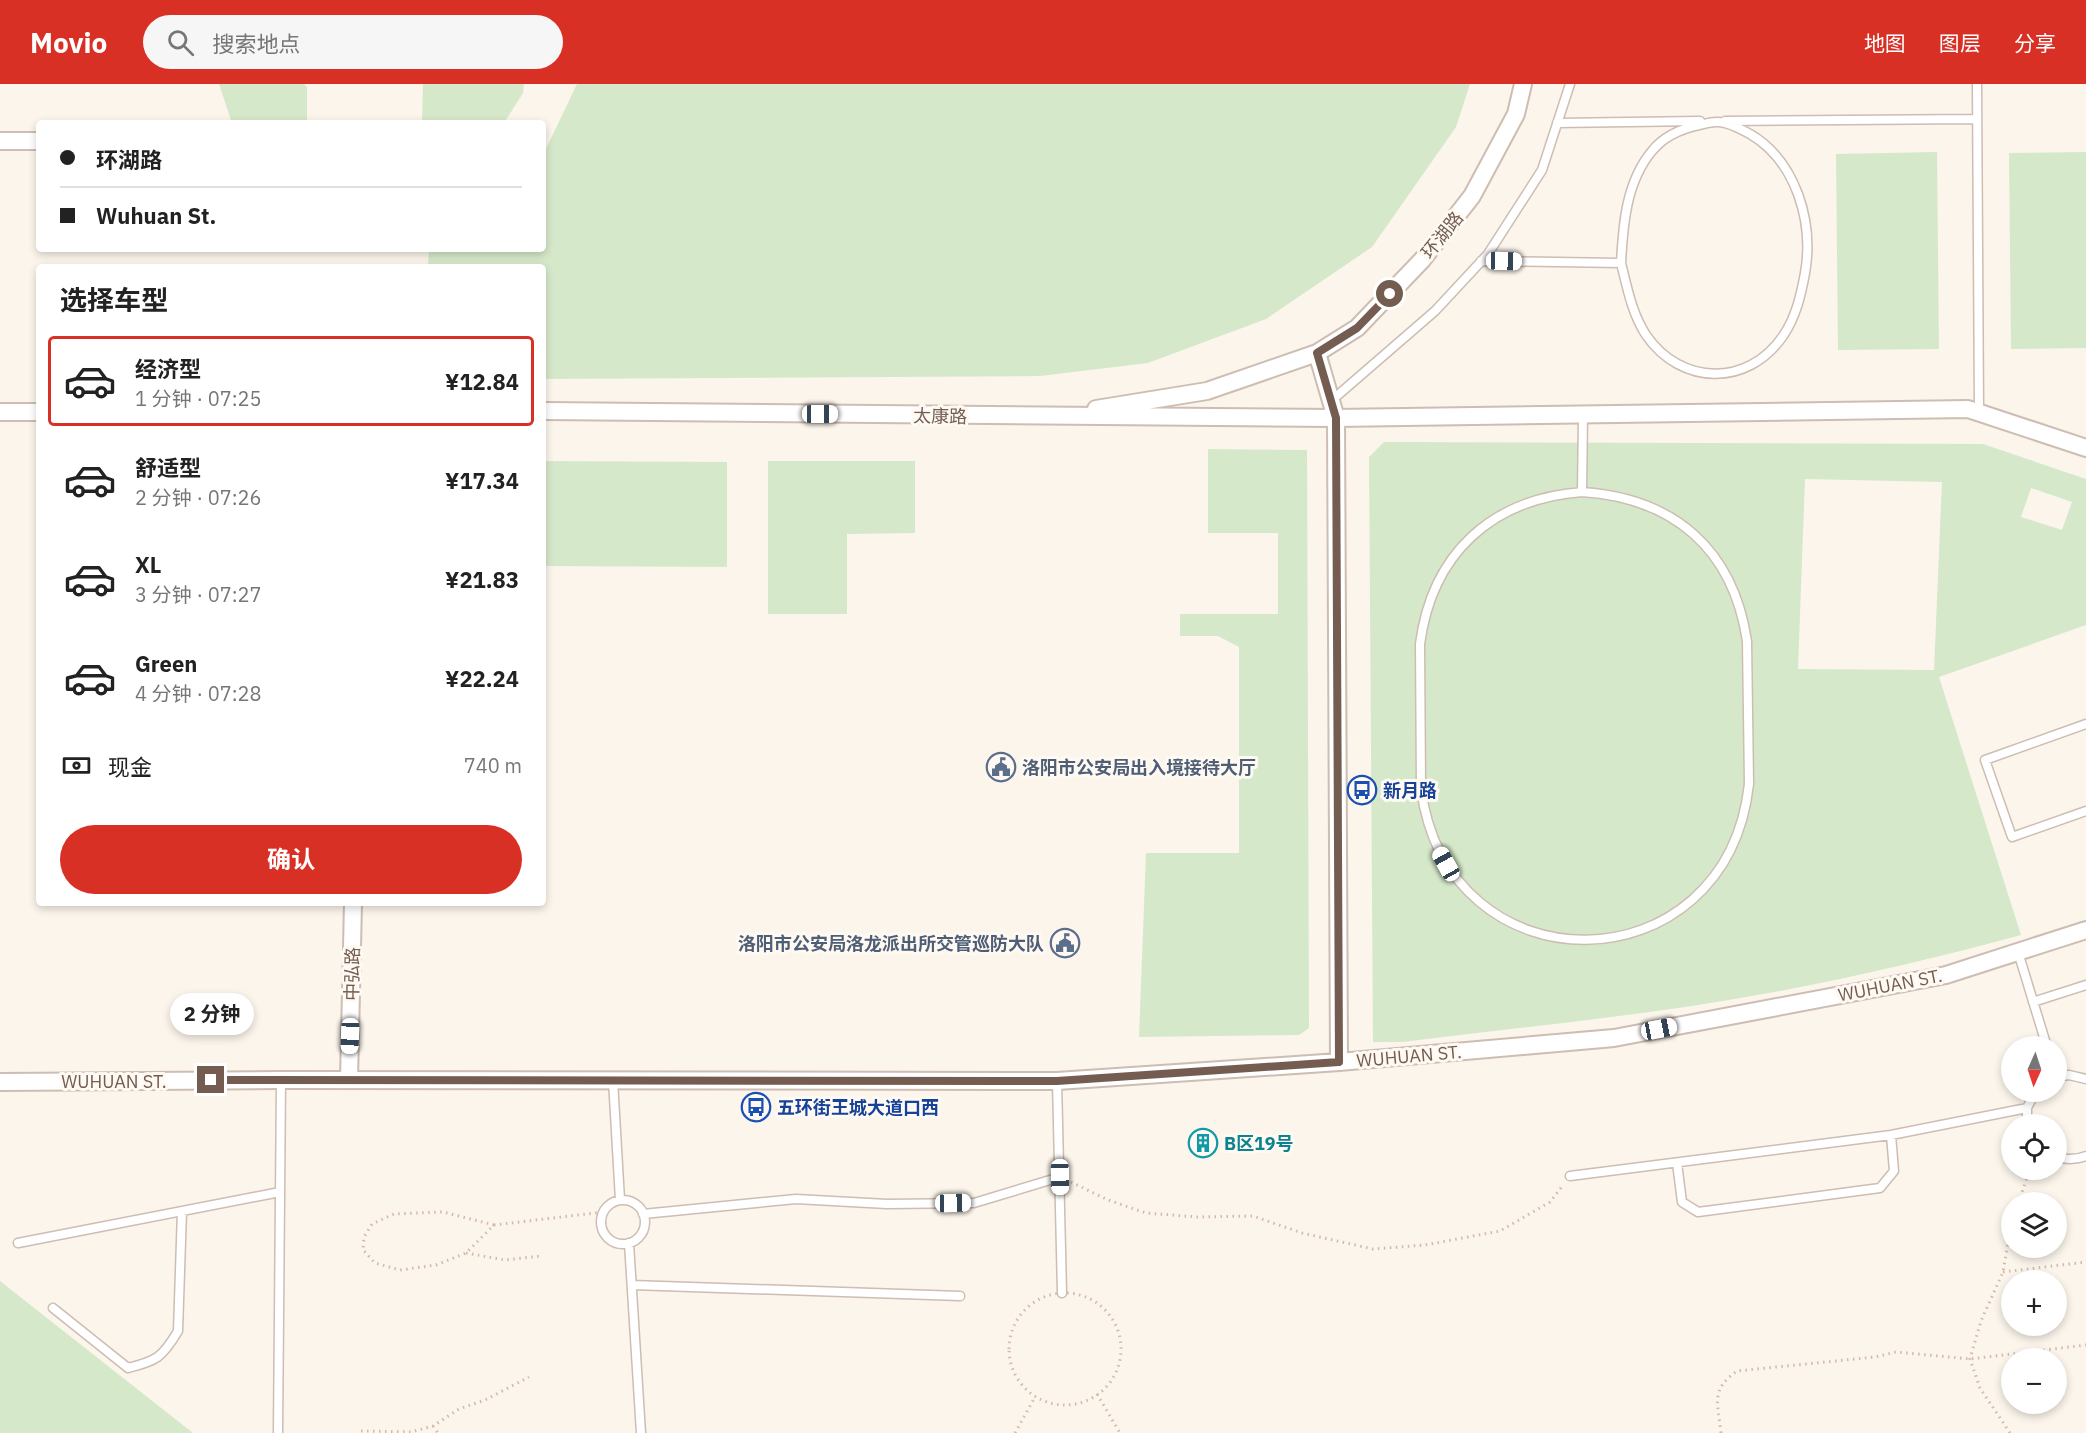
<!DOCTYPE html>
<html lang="zh">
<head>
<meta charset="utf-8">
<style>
  body { margin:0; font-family:"IBM Plex Sans","Noto Sans SC",sans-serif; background:#f6f6f6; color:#222; height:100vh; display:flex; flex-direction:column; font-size:22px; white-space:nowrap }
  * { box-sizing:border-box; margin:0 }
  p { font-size:20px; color:#767676 }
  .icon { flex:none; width:33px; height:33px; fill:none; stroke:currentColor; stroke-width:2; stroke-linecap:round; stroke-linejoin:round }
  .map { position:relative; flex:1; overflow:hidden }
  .panel { position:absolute; left:36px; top:180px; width:510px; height:642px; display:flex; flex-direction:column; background:#fff; border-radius:6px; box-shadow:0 3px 9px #0003 }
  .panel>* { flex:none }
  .banner { position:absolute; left:36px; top:36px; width:510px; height:132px; border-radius:6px; box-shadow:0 3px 9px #0003; display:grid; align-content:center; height:132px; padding:0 24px; background:#fff }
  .needle { width:39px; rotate:183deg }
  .fabs { position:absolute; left:2001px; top:952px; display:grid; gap:12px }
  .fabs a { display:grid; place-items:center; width:66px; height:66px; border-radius:50%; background:#fff; box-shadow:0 3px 9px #0003; font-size:30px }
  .end { position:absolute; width:27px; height:27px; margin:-14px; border:8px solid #745d50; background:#fff; box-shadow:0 0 0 3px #fff }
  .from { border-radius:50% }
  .bubble { position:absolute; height:42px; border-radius:21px; background:#fff; box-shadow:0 3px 9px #0003; font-size:20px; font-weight:700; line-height:42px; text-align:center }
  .car { position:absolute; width:18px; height:36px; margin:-18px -9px; border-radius:8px; box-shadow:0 0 4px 2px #0007; background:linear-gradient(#fff 24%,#345 0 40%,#fff 0 76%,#345 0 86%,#fff 0) }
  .banner b { display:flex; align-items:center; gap:21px; height:57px; font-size:22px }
  .banner b+b { border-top:2px solid #e0e0e0 }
  .banner i { width:15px; height:15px; background:#222 }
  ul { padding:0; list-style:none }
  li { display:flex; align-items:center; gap:18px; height:90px; margin:0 12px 9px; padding:0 12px; border:3px solid transparent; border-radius:6px }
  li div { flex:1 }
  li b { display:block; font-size:22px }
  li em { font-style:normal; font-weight:700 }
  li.current { border-color:#d93025 }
  li>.icon { width:54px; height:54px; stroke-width:1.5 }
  h2 { padding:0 24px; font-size:27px; line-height:72px }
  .pay { display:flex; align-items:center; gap:15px; height:66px; padding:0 24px; font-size:22px }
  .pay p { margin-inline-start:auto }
  .cta { display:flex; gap:12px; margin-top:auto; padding:12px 24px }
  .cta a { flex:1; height:69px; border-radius:36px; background:#d93025; color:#fff; font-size:24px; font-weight:700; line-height:69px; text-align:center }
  header { display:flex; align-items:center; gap:36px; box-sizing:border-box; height:84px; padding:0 30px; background:#d93025; color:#fff }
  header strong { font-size:28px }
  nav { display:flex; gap:33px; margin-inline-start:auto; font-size:21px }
  .search { width:420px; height:54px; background:#f6f6f6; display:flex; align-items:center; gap:15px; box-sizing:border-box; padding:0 21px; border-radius:33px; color:#767676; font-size:22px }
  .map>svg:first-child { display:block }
  .green { fill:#d6e8ca; fill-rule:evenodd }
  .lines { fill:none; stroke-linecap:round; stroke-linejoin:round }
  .lane-casing { stroke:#cdbdb2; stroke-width:11 }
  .street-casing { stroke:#cdbdb2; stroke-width:20 }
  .path { stroke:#d3b9a8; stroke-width:3; stroke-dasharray:1.5 4.5; stroke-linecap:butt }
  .lane { stroke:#fff; stroke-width:8 }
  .street { stroke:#fff; stroke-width:16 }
  .route { stroke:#745d50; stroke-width:8 }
  .labels { text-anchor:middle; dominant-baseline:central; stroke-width:6; stroke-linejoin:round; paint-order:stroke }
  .street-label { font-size:18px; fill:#745d50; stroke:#fef9f2 }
  .service-label { font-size:18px; font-weight:bold; fill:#4e5e75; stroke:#fef9f2; text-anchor:start }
  .transit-label { font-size:18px; font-weight:bold; fill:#164399; stroke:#fef9f2; text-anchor:start }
  .culture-label { font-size:18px; font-weight:bold; fill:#0d838f; stroke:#fef9f2; text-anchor:start }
</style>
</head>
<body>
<header>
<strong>Movio</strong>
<div class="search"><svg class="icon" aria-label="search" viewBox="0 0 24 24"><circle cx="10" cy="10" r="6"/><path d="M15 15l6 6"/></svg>搜索地点</div>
<nav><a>地图</a><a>图层</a><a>分享</a></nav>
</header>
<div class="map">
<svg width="2086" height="1349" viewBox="0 0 2086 1349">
  <rect width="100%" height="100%" fill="#fbf5eb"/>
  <path class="green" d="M219 0H304L307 3V39H232Z
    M423 0H524L523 9 504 39H422Z
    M577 0H1470L1456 43 1372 163 1266 235 1148 279 1040 292 543 295V183H428L429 165H543V71Z
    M1937 68 1939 265 1838 266 1836 70Z
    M2086 68V264L2011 265 2009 69Z
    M1384 358 1983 360 2086 395V541L1939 593 2021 851C1944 872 1868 890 1790 905 1662 930 1531 942 1402 958H1373L1369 373ZM1805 395 1942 398 1934 586 1798 585ZM2031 404 2072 418 2062 446 2021 433Z
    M1208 365 1307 366 1309 944 1299 951 1139 953 1146 769H1239V563L1218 552H1180V530H1278V449H1208Z
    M543 377 727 378V483L543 482Z
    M768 377H915V449L847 450V530H768Z
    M0 1197 193 1349H0Z"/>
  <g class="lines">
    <g class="lane-casing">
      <path id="lane" d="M1977 0 1979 329
        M1725 37 1977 35
        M1557 39 1700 37
        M1481 177 1621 179C1627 203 1632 230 1646 251 1681 302 1748 303 1783 252 1796 233 1801 211 1805 189 1814 138 1796 77 1750 50 1741 45 1726 37 1716 38 1711 38 1704 40 1699 41 1680 45 1664 52 1652 67 1626 98 1623 141 1621 179
        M1331 317 1435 227 1488 170 1542 86 1570 0
        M1582 408C1674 414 1733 465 1747 557L1749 700C1726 906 1447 908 1421 704L1420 560C1432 470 1491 415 1582 408Z
        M1582 408 1583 331
        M2086 640 1985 676 2012 753 2086 727
        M2018 868 2047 963
        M2033 918 2086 901
        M2056 993 2069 991 2086 995
        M613 996 620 1116
        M1057 997 1062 1209
        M2027 1041V1024L2035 1008
        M2056 1073C2067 1076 2076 1076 2086 1072
        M1677 1079 1682 1118 1698 1128 1880 1104 1894 1087 1891 1051
        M1570 1092 1891 1051 2027 1024
        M601 1138a22 22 0 1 1 44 0a22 22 0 1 1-44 0Z
        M643 1130 796 1115 887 1120 974 1119 1060 1093
        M18 1159 280 1108
        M629 1159 641 1349
        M632 1201 960 1212
        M53 1224 128 1284C156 1277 162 1274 178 1247L182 1127
        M278 1349 281 996"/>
    </g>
    <g class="street-casing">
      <path id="street" d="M0 57H39
        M1317 269 1336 334 1339 978
        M1096 325 1207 307 1317 269 1357 244 1422 176 1472 112 1516 30 1523 0
        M543 327 1336 334 1968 325 2086 364
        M0 328H39
        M349 996 353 819
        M0 998 281 996 1057 997 1339 978 1614 954 1946 891 2086 846"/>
    </g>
    <path class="path" d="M1071 1098 1108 1116 1146 1129 1197 1133 1253 1132 1302 1149 1373 1165 1425 1161 1500 1147 1550 1118 1563 1101
      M2018 1119 2030 1086
      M494 1141 443 1128 394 1130 372 1140 364 1153 363 1166 375 1179 400 1186 436 1181 466 1169 494 1141 603 1128
      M466 1169 505 1176 541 1172
      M2003 1188 2086 1178
      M1009 1265a56 56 0 1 1 112 0a56 56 0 1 1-112 0Z
      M1097 1310 1120 1349
      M433 1342 438 1349
      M361 1347 411 1348 433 1342 459 1325 485 1316 529 1293
      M1015 1349 1035 1313
      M1721 1349C1718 1319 1710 1306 1737 1287L1875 1273 1896 1268 1970 1275 2086 1261
      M2010 1349 1980 1304 1970 1275 1981 1237 2003 1188 2012 1136"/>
    <use href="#lane" class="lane"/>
    <use href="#street" class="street"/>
  </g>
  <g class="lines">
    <path class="route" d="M211 996 1057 997 1339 978 1336 334 1317 269 1357 244 1390 210"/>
  </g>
  <defs>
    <g id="civic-ring" transform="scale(1.5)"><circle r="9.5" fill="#fef9f2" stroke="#5c6f8a" stroke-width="1.5"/><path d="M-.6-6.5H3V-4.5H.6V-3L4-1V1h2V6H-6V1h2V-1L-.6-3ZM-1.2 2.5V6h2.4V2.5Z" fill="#5c6f8a"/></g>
    <g id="bus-ring" transform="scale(1.5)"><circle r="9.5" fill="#fef9f2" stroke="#1a4fb4" stroke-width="1.5"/><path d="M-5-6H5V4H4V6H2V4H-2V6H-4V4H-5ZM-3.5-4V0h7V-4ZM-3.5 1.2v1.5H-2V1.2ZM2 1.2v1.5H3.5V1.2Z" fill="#1a4fb4"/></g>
    <g id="building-ring" transform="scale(1.5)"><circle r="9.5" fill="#fef9f2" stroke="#0f9aa8" stroke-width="1.5"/><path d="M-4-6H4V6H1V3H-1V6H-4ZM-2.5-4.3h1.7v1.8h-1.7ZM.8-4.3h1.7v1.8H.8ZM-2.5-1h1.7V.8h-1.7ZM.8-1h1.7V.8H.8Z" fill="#0f9aa8"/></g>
  </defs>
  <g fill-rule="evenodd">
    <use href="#civic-ring" x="1001" y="683"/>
    <use href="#bus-ring" x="1362" y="706"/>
    <use href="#civic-ring" x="1065" y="859"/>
    <use href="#bus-ring" x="756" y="1023"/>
    <use href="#building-ring" x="1203" y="1059"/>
  </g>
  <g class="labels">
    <g class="street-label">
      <text transform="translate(1442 151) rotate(-51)">环湖路</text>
      <text transform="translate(940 332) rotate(1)">太康路</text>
      <text transform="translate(352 890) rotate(-89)">中弘路</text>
      <text transform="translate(1890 901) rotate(-11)">WUHUAN ST.</text>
      <text transform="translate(1409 972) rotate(-5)">WUHUAN ST.</text>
      <text x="114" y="997">WUHUAN ST.</text>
    </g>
    <g class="service-label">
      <text x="1022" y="683">洛阳市公安局出入境接待大厅</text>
      <text x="1044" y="859" text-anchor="end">洛阳市公安局洛龙派出所交管巡防大队</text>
    </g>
    <g class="transit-label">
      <text x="1383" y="706">新月路</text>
      <text x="777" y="1023">五环街王城大道口西</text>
    </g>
    <g class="culture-label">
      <text x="1224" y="1059">B区19号</text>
    </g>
  </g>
</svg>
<div class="fabs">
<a><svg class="needle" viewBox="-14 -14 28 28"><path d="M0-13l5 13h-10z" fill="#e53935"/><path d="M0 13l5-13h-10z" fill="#767676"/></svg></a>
<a><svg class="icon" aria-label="locate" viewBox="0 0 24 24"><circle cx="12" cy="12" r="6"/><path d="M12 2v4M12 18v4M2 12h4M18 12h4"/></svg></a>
<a><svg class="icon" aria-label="layers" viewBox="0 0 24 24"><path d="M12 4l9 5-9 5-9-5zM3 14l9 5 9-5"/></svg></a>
<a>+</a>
<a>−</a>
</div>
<i class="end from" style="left:1390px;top:210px"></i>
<i class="end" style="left:211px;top:996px"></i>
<div class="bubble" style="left:170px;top:909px;width:84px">2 分钟</div>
<i class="car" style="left:1504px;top:177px;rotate:91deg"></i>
<i class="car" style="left:820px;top:330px;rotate:90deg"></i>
<i class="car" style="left:1446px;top:780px;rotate:331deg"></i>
<i class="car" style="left:1659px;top:945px;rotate:79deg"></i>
<i class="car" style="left:350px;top:952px;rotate:182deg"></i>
<i class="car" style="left:1060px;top:1093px;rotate:179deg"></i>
<i class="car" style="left:953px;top:1119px;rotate:89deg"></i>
<div class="banner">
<b><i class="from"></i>环湖路</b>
<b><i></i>Wuhuan St.</b>
</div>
<section class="panel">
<h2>选择车型</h2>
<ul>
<li class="current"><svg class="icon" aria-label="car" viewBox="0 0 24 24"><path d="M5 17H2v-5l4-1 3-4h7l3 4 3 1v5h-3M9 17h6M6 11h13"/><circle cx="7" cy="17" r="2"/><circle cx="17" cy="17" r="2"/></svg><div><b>经济型</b><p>1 分钟 · 07:25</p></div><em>¥12.84</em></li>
<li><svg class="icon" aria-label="car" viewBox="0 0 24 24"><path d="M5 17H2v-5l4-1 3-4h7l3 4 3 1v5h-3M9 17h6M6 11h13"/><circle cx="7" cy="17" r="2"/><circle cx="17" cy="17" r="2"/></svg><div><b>舒适型</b><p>2 分钟 · 07:26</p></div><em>¥17.34</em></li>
<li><svg class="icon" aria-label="car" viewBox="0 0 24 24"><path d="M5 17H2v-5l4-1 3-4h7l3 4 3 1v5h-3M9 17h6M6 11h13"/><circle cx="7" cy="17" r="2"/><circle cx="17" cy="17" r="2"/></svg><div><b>XL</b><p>3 分钟 · 07:27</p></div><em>¥21.83</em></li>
<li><svg class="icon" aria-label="car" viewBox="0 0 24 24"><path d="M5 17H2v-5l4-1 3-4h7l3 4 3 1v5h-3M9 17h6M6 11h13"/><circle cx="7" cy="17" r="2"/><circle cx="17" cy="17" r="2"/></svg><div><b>Green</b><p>4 分钟 · 07:28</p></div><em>¥22.24</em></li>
</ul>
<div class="pay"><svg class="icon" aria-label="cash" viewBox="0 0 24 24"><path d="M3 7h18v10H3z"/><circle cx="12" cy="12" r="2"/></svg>现金<p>740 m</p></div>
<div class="cta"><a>确认</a></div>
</section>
</div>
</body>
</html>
